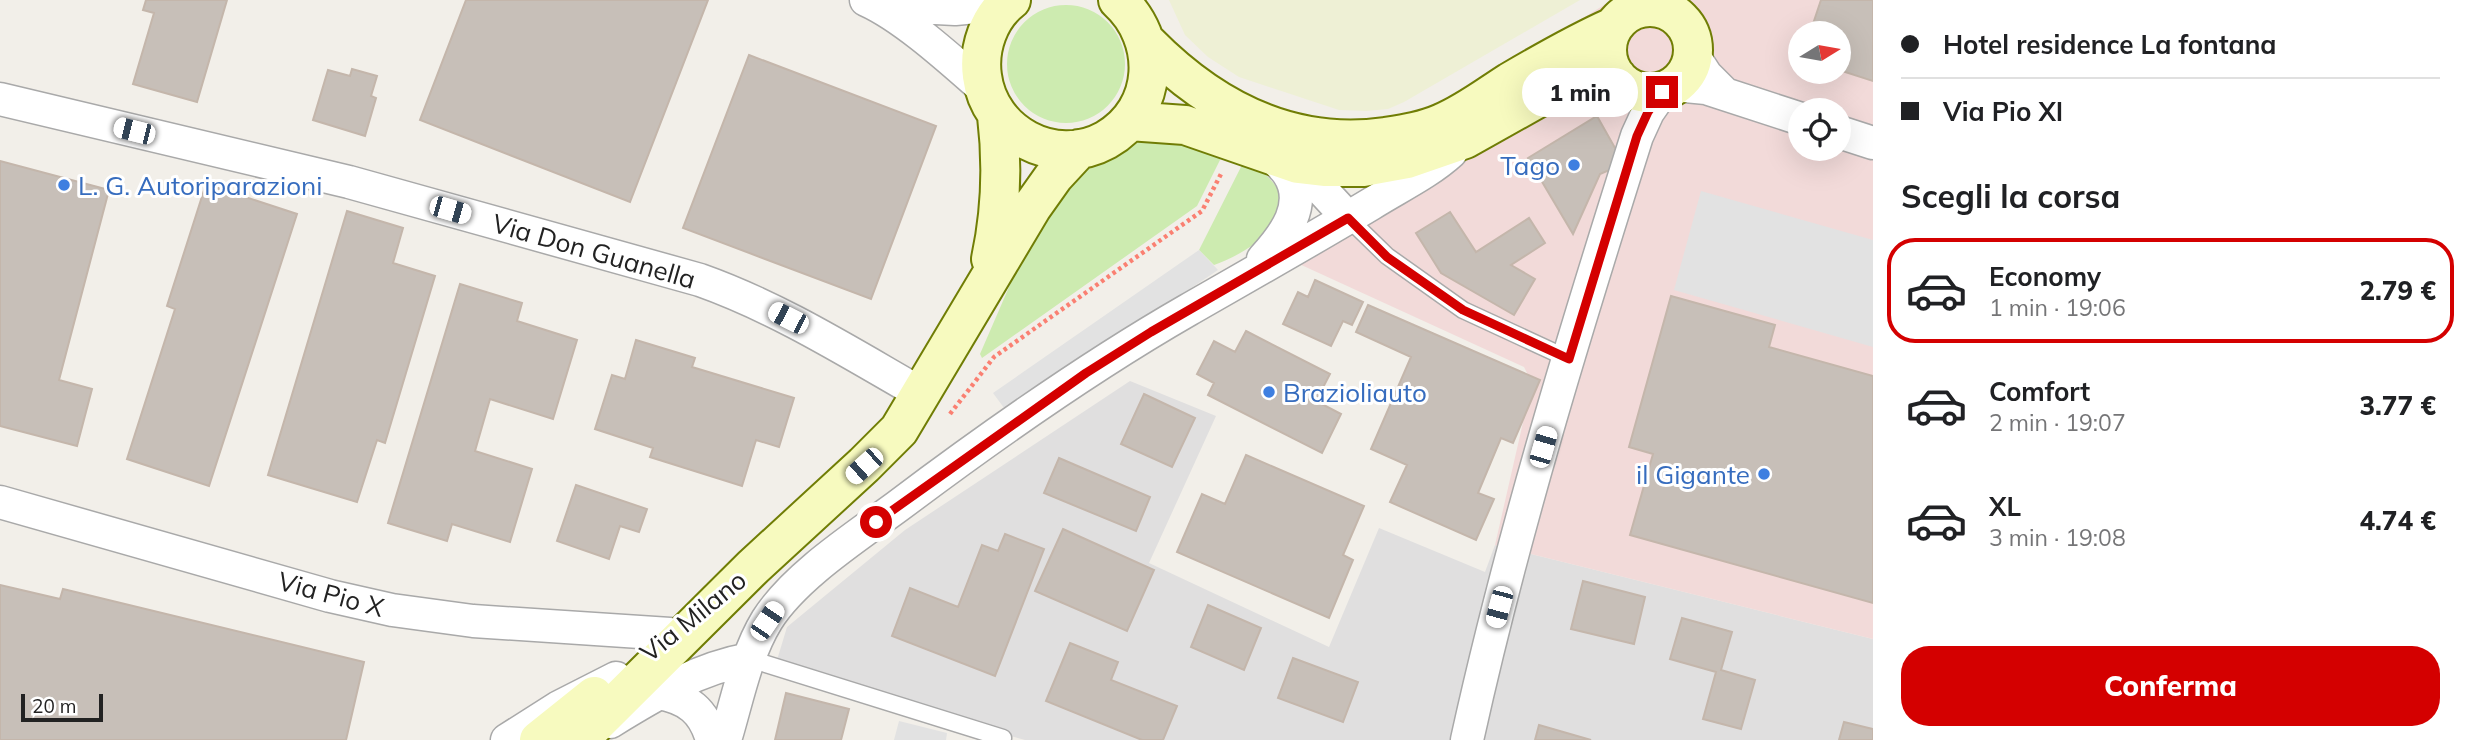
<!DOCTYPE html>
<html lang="it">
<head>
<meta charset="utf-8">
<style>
  body { margin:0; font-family:Mulish,sans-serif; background:#f2f2f2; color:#202124; height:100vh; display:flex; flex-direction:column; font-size:26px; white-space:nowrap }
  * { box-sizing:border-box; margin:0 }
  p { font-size:23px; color:#757577 }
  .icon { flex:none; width:38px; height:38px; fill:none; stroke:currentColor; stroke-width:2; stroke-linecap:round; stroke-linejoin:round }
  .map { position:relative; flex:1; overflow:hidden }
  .side { display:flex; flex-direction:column; background:#fff; width:595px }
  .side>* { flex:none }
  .top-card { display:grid; align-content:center; height:154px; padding:0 28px; background:#fff }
  .needle { width:46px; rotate:79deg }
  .fabs { position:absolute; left:1788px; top:21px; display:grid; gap:14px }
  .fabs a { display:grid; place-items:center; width:63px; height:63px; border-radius:50%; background:#fff; box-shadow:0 7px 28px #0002; font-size:35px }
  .scale { position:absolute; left:21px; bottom:18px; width:82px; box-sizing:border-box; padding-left:7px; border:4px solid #222; border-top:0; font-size:19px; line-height:24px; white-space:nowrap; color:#222; -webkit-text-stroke:5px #fff; paint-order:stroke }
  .end { position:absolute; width:32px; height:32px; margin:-16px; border:9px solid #d40000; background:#fff; box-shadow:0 0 0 4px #fff }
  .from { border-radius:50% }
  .bubble { position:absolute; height:49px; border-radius:24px; background:#fff; box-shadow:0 7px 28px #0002; font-size:23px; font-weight:800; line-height:49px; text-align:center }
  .car { position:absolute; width:21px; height:42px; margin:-21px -10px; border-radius:9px; box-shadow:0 0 5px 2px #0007; background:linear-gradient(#fff 24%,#345 0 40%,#fff 0 76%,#345 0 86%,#fff 0) }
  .top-card b { display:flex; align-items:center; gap:24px; height:66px; font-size:26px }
  .top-card b+b { border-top:2px solid #e0e0e0 }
  .top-card i { width:18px; height:18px; background:#202124 }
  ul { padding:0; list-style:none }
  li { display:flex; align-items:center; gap:21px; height:105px; margin:0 14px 10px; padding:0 14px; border:4px solid transparent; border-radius:28px }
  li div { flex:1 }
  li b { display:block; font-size:26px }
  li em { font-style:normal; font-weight:800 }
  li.on { border-color:#d40000 }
  li>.icon { width:63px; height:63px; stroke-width:1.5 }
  h2 { padding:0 28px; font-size:32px; line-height:84px }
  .button { display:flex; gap:14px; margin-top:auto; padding:14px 28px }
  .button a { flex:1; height:80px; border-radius:28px; background:#d40000; color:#fff; font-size:28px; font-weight:800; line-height:80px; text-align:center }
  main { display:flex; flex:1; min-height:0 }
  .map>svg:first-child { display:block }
  .residential { fill:#e0dfdf }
  .commercial { fill:#f2dad9; fill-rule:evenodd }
  .farmland { fill:#eef0d5 }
  .grass { fill:#cdebb0 }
  .parking { fill:#e2e2e2 }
  .building { fill:#c7bfb8; stroke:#c4b6ab; stroke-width:2 }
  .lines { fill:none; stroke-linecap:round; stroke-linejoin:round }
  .lane-casing { stroke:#a9a9a9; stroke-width:19 }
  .street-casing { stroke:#a9a9a9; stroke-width:35 }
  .secondary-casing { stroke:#707d05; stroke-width:42 }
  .path { stroke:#fa8072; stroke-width:4.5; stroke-dasharray:3.5 3.5; stroke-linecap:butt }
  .lane { stroke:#fff; stroke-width:16 }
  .street { stroke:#fff; stroke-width:32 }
  .secondary { stroke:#f7fabf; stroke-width:38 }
  .route { stroke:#d40000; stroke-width:9 }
  .shop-dot { fill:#3f7fe0; stroke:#fff; stroke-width:2.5 }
  .labels { text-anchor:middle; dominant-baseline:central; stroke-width:6; stroke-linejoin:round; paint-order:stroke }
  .shop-label { font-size:26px; fill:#366cbe; stroke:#fff; text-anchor:end }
  .street-label { font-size:26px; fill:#222; stroke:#fff }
</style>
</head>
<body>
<main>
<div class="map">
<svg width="1873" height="740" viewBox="0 0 1873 740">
  <rect width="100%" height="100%" fill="#f2efe9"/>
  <path class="residential" d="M1130 381 1216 416 1149 563 1329 647 1379 528 1485 572 1495 545 1873 639V740H1025L774 670 787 627 905 530Z"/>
  <path class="commercial" d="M1612 0H1873V639L1495 545 1532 383 1524 367 1297 263 1554 36ZM1801 33H1839V72H1801ZM1801 110H1839V149H1801Z"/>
  <path class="farmland" d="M1169 0H1580L1404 102 1388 109 1366 111 1339 110 1239 77 1208 57 1185 35Z"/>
  <path class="grass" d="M1007 64a59 59 0 1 1 118 0a59 59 0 1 1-118 0Z
    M1137 138 1225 150 1197 206 982 358 980 354 1035 227 1076 174Z
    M1245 159C1257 168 1269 175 1277 188 1300 224 1240 256 1214 265L1199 250Z"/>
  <path class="parking" d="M1701 191 1873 240V347L1674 290Z
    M1199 250 1218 270 1007 412 993 393Z
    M899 721 947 733 946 740H894Z"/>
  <path class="building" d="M146 0H227L197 102 133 84 154 13 143 10Z
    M466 0H708L630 202 420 120Z
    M1821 0H1873V81L1839 70V33H1810Z
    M749 55 936 126 871 299 683 228Z
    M352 69 377 76 371 96 376 98 365 136 313 120 328 70 350 76Z
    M1597 116 1619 155 1614 168 1600 174 1573 234 1528 158Z
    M0 161 109 190 59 380 92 389 77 446 0 426Z
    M206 184 297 214 209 486 127 459 175 309 167 306Z
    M347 211 403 228 393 263 435 276 385 443 377 440 357 502 268 475Z
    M1450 212 1476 252 1529 218 1545 243 1511 265 1535 279 1514 315 1441 273 1416 233Z
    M1315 280 1363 302 1352 325 1343 321 1331 346 1283 324 1298 292 1308 297Z
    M460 284 522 303 517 321 577 340 553 419 490 399 475 451 532 469 510 542 452 524 447 541 388 523Z
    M1671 296 1775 325 1769 347 1873 376V603L1630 535 1653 454 1629 447Z
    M1368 305 1540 380 1513 443 1501 438 1478 493 1494 499 1476 540 1390 502 1407 465 1371 449 1411 357 1356 332Z
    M1246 331 1330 374 1316 401 1341 414 1322 453 1208 395 1214 383 1197 374 1214 341 1235 352Z
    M636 340 695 358 692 367 794 398 779 447 756 440 742 486 650 457 653 448 595 429 612 375 625 379Z
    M1144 394 1195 418 1172 467 1121 444Z
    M1246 455 1364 506 1343 555 1353 560 1329 618 1177 552 1202 494 1225 504Z
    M1059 458 1150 497 1136 531 1044 493Z
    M576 485 647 509 639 532 620 526 609 559 557 541Z
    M1063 529 1154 570 1127 631 1035 591Z
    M1005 534 1044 549 995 676 892 636 910 588 958 607 982 545 998 551Z
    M1583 581 1645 597 1634 644 1571 629Z
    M0 585 60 599 63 589 364 662 346 740H0Z
    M1208 605 1261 628 1244 670 1191 647Z
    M1682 618 1732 632 1721 670 1755 680 1741 729 1703 719 1716 672 1670 659Z
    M1070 643 1118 662 1111 680 1177 706 1163 740H1142L1046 701Z
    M1293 658 1358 682 1343 722 1278 698Z
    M786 693 849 709 841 740H775Z
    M1844 722 1873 729V740H1839Z
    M1539 725 1591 740H1535Z"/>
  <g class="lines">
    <g class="lane-casing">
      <path id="lane" d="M1348 218 1387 256 1463 310 1569 359
        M750 659 1003 738"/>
    </g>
    <g class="street-casing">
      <path id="street" d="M866 0C904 17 951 60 983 88
        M878 5 955 9 1006 4
        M1693 55 1706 75 1725 94
        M1675 85 1706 88 1801 119
        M0 99 349 182 700 280C779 308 850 353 922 394
        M1839 132 1873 143
        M1298 164 1348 218
        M1263 259C1284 236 1309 204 1288 173 1284 167 1277 161 1272 156
        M0 502 330 596 392 610 473 621 670 634
        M658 693C688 698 704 711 712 740
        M610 722C654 695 698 668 750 659
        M507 740 559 707 616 678
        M725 740C737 701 745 656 767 620 795 576 856 537 898 506 991 436 1087 368 1188 310 1249 275 1311 240 1371 204 1398 187 1428 173 1451 152
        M1467 740C1512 536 1574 335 1637 136L1648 112 1662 92"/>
    </g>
    <g class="secondary-casing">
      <path id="secondary" d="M1011 0C989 17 978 48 982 76 989 133 1054 169 1106 140 1160 109 1161 39 1118 0
        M1607 50a43 43 0 1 1 86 0a43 43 0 1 1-86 0Z
        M1147 43C1211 108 1291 150 1385 137 1404 134 1424 131 1442 123 1466 113 1488 96 1510 82 1544 62 1577 43 1613 27
        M1129 121 1185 125 1298 164 1324 167H1363L1407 159 1465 139 1570 80 1592 75 1617 77
        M991 259C1001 212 1003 165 997 116
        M539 740 594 696
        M579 740 753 567 864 465 899 430 1032 207 1054 176 1079 149"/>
    </g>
    <path class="path" d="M950 414 994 357 1202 211 1222 172"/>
    <use href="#lane" class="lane"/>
    <use href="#street" class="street"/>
    <use href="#secondary" class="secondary"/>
  </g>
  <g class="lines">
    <path class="route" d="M876 522 1086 373 1151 332 1348 218 1387 257 1463 310 1569 359 1637 136 1648 112 1662 92"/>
  </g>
  <g class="shop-dot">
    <circle cx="1574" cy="165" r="7"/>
    <circle cx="64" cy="185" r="7"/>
    <circle cx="1269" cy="392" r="7"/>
    <circle cx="1764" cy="474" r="7"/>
  </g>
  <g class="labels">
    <g class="shop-label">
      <text x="1560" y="165">Tago</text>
      <text x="78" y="185" text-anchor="start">L. G. Autoriparazioni</text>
      <text x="1283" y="392" text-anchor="start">Brazioliauto</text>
      <text x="1750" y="474">il Gigante</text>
    </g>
    <g class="street-label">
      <text transform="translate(594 251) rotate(16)">Via Don Guanella</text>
      <text transform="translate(331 594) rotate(15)">Via Pio X</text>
      <text transform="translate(693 616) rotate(-39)">Via Milano</text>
    </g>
  </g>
</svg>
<div class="fabs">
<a><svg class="needle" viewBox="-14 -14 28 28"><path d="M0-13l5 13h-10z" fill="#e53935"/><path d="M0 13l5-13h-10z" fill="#757577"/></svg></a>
<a><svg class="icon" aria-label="locate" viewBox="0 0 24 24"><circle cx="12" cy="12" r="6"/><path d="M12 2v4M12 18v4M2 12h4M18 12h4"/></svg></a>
</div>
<div class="scale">20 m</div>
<i class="end from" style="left:876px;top:522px"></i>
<i class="end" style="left:1662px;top:92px"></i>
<div class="bubble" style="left:1522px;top:68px;width:116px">1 min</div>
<i class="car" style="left:134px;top:131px;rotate:284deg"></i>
<i class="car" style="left:450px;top:210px;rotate:106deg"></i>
<i class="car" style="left:788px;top:318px;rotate:297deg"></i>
<i class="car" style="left:1543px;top:447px;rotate:16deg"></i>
<i class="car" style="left:864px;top:466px;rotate:228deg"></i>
<i class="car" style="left:1499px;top:607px;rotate:195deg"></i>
<i class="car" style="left:767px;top:621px;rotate:34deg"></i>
</div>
<section class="side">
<div class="top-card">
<b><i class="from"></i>Hotel residence La fontana</b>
<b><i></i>Via Pio XI</b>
</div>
<h2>Scegli la corsa</h2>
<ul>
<li class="on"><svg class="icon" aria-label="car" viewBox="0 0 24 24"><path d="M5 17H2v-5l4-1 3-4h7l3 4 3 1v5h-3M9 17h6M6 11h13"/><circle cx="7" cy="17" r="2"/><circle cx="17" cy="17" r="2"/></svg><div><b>Economy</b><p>1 min · 19:06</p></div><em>2.79 €</em></li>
<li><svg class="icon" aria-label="car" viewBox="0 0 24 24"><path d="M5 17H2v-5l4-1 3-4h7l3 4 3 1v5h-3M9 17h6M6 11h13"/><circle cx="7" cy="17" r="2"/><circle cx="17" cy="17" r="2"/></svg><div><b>Comfort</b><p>2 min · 19:07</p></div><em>3.77 €</em></li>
<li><svg class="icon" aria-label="car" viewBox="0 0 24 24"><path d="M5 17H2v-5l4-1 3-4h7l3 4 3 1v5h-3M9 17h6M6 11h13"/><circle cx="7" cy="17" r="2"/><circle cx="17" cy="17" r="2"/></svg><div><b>XL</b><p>3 min · 19:08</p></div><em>4.74 €</em></li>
</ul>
<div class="button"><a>Conferma</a></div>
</section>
</main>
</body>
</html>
